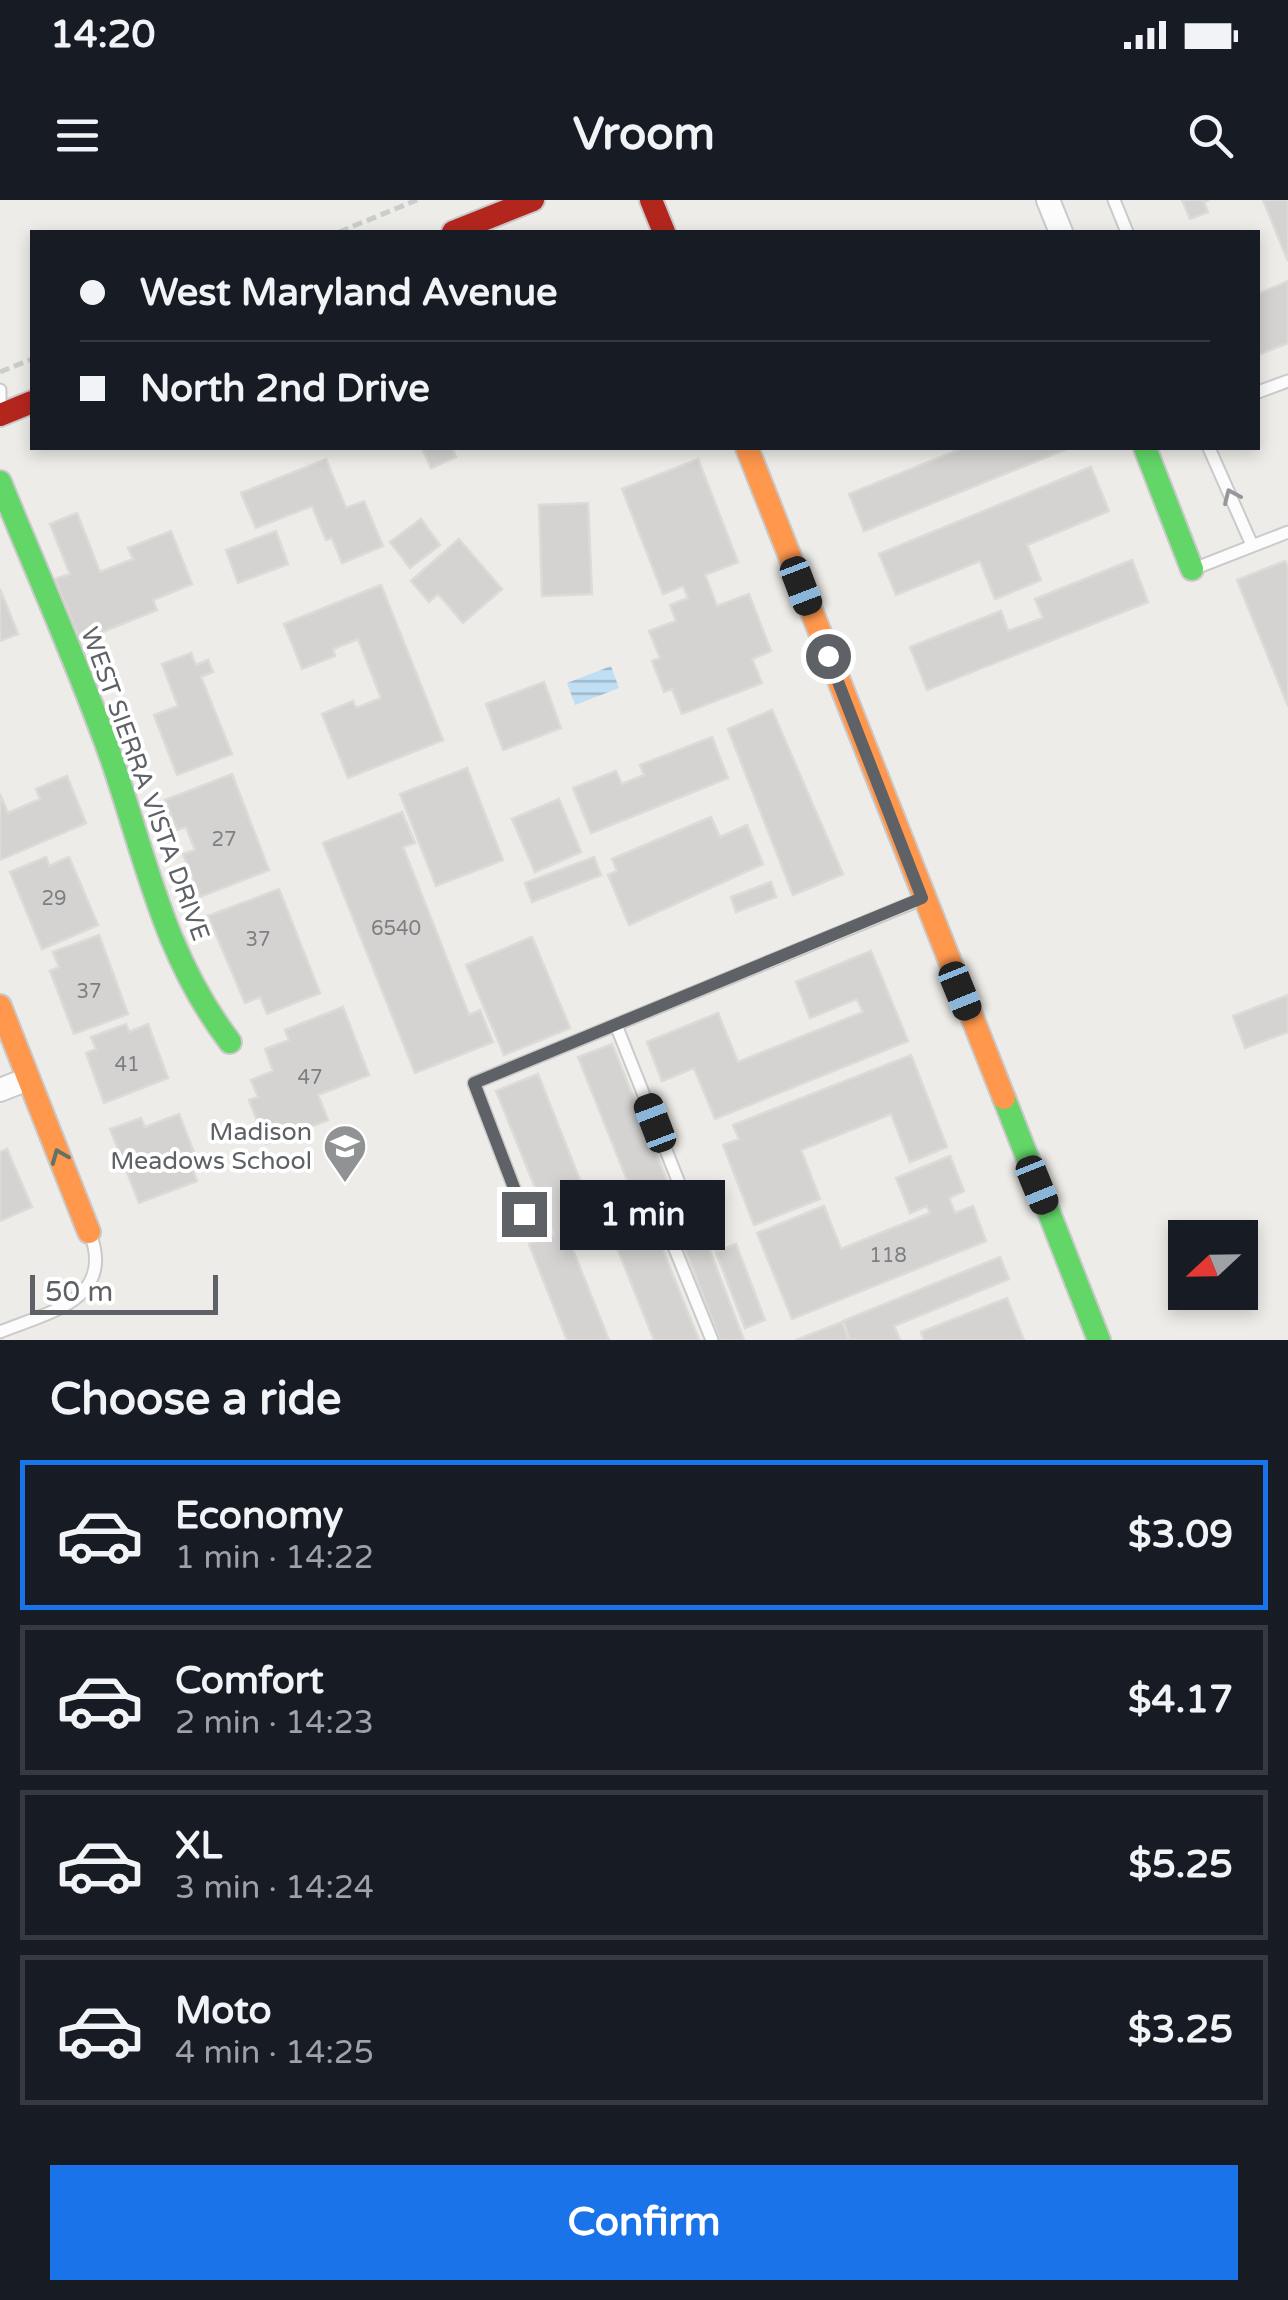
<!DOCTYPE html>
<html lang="en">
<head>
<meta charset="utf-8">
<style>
  body { margin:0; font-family:"Varela Round",sans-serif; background:#242831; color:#f1f3f6; height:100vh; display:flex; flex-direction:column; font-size:38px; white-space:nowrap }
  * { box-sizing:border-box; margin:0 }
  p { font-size:32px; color:#9ea1a6 }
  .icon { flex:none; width:55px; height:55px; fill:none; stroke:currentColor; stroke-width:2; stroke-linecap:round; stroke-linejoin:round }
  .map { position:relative; height:1140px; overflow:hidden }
  .panel { display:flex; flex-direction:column; background:#171b24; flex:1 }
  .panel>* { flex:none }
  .banner { position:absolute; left:30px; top:30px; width:1230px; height:220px; border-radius:0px; box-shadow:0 5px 15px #0003; display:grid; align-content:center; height:220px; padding:0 50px; background:#171b24 }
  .needle { width:65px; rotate:248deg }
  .fabs { position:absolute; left:1168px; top:1020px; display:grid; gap:20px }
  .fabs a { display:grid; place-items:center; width:90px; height:90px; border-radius:0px; background:#171b24; box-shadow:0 5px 15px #0003; font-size:50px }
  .scale { position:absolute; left:30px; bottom:25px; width:188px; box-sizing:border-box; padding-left:10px; border:5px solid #5e6166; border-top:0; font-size:28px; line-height:35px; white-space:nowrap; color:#5e6166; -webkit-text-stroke:8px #fff; paint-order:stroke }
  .end { position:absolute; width:45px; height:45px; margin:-22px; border:12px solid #5e6166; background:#fff; box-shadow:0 0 0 5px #fff }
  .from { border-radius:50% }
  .bubble { position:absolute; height:70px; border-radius:0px; background:#171b24; box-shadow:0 5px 15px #0003; font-size:32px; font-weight:700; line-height:70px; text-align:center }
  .car { position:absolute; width:30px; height:60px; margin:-30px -15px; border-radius:12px; box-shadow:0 0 8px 2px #0007; background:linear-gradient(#222 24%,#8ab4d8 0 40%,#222 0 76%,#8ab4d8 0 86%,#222 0) }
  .banner b { display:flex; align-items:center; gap:35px; height:95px; font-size:38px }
  .banner b+b { border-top:2px solid #363941 }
  .banner i { width:25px; height:25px; background:#f1f3f6 }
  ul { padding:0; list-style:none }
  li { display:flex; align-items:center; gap:30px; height:150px; margin:0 20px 15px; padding:0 30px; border:5px solid #363941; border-radius:0px }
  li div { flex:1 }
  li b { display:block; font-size:38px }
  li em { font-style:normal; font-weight:700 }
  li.current { border-color:#1a73e8 }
  li>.icon { width:90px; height:90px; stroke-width:1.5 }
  h2 { padding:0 50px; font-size:45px; line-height:120px }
  .cta { display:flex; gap:20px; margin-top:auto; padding:20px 50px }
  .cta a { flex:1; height:115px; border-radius:0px; background:#1a73e8; color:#fff; font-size:40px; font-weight:700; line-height:115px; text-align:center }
  .status { display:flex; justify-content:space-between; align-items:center; height:70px; padding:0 50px; background:#171b24; direction:ltr }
  .status svg { height:28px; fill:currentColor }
  header { display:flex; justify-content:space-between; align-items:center; height:130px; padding:0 50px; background:#171b24; font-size:45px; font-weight:700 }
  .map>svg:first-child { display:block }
  .water { fill:url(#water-rules) }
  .building { fill:#d4d3d1; stroke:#dcdbd8; stroke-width:2.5 }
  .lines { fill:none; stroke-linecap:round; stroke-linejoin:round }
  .lane-casing { stroke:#cacaca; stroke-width:15 }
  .street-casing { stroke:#cacaca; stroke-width:26 }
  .fast-casing { stroke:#c9c9c9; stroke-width:26 }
  .slow-casing { stroke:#c9c9c9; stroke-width:26 }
  .jam-casing { stroke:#c9c9c9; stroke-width:26 }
  .path { stroke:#c9cecb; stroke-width:5; stroke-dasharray:10 5; stroke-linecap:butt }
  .lane { stroke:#fcfcfc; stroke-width:11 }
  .street { stroke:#fcfcfc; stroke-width:22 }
  .fast { stroke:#63d668; stroke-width:22 }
  .slow { stroke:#ff974d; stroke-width:22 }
  .jam { stroke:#b3261e; stroke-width:22 }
  .oneway { stroke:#95979a }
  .oneway2 { stroke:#5f7366 }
  .route { stroke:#5e6166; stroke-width:12 }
  .labels { text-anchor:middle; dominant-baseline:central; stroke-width:8; stroke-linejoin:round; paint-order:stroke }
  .number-label { font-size:20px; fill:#7d7f82 }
  .street-label { font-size:25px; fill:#5e6166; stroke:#fff }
  .poi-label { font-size:25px; fill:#5e6166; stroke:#fff; text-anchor:end }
</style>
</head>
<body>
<div class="status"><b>14:20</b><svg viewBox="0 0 49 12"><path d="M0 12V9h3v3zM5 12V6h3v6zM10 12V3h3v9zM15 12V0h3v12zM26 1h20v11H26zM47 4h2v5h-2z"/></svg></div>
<header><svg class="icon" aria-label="menu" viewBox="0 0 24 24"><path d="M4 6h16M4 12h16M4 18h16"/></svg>Vroom<svg class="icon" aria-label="search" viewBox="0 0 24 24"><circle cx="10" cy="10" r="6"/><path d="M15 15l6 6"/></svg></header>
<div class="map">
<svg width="1288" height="1140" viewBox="0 0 1288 1140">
  <defs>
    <pattern id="water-rules" width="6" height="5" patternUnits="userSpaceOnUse" patternTransform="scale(2.5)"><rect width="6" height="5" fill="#c0dff5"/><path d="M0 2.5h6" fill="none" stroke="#9fb8ca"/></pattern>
  </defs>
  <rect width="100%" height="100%" fill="#edece8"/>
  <path class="water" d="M611 466 619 488 575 505 567 483Z"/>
  <path class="building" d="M1182 0H1209L1204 2 1208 12 1190 19Z
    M1263 0H1288V61Z
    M1288 81V143L1258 155V94Z
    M422 248H452L456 257 431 268Z
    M963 248H1069L864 331 849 294Z
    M326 259 346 308 364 301 383 346 342 363 332 338 326 340 312 306 256 328 241 293Z
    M698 259 738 362 705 375 717 406 749 394 771 451 752 459 762 483 682 514 672 489 664 492 652 461 660 458 649 431 676 421 670 405 688 398 683 386 663 394 622 289Z
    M1091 267 1109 311 1027 345 1041 380 995 399 980 361 896 395 879 354Z
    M588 303 592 394 542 396 539 305Z
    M77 313 100 372 133 359 128 348 171 331 192 384 153 400 157 410 80 441 55 379 70 374 50 324Z
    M421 319 440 345 410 368 390 342Z
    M276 331 288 364 238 383 226 350Z
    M459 339 502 389 463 423 438 394 429 402 411 381Z
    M1132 360 1148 402 927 490 910 447 1001 411 1008 431 1043 418 1035 399Z
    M1285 361 1288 367V506L1237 380Z
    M381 385 443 540 348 578 322 514 353 501 356 508 381 498 358 439 333 449 335 456 302 469 284 424Z
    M0 389 18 434 0 441Z
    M191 453 196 465 208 460 213 472 201 477 232 554 177 575 154 515 178 506 162 464Z
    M544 482 561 528 503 550 486 504Z
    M772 510 843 674 793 695 728 529Z
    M712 537 728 578 591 633 573 588 616 571 622 584 644 575 640 565Z
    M467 568 503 660 436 686 400 594Z
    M232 574 269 670 200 697 183 654 195 650 186 627 177 630 165 600Z
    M67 576 86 623 0 660V594L8 613 40 599 36 589Z
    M559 599 581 652 535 672 512 619Z
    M402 612 415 643 403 647 469 815 480 810 493 842 415 873 323 643Z
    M711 617 720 637 747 625 763 664 629 725 608 675 617 671 612 659Z
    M46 657 49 666 69 657 98 725 42 749 10 672Z
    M594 657 601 675 532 702 525 683Z
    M771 682 776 697 736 712 731 697Z
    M279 689 320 793 267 814 260 797 245 803 208 716Z
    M99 735 128 814 74 834 50 771 59 767 53 752Z
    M532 737 570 828 504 855 466 765Z
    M871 751 908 841 715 919 694 868 662 881 647 842 718 813 738 862 863 812 857 799 810 818 796 782Z
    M1288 795V832L1245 848 1233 816Z
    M343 807 369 875 318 895 328 920 266 944 249 900 258 897 251 880 273 871 265 849 289 840 285 830Z
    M126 824 129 832 148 824 168 878 104 903 86 853 96 849 91 837Z
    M612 844 669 986 641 996 699 1140H654L601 1008 633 995 578 857Z
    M911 855 947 947 910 962 891 914 801 950 820 999 754 1025 723 945 739 939 733 925Z
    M538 874 599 1028 569 1040 609 1140H567L529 1044 554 1034 496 891Z
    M179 914 197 960 190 963 197 981 139 1003 110 929 141 918 145 927Z
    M7 949 32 1007 0 1021V952Z
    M950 956 964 991 949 998 955 1013 973 1006 986 1041 792 1119 757 1033 824 1006 841 1049 930 1013 927 1006 910 1013 896 978Z
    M692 1004 744 1140H720L671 1012Z
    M736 1044 765 1120 745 1128 716 1052Z
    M1000 1057 1009 1079 894 1126 900 1140H850L843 1121Z
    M1007 1098 1024 1140H924L921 1132Z
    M842 1122 849 1140H796Z"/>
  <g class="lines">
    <g class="lane-casing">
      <path id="lane" d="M1114 0 1127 32
        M0 190V201
        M1258 192 1288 181
        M1209 248 1252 345
        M1196 368 1288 332
        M616 825 681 988 662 1017 712 1140
        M524 1014 474 883 922 699
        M0 1132C46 1113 114 1101 91 1036"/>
    </g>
    <g class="street-casing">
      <path id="street" d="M1048 0 1061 32
        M0 890 28 879"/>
    </g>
    <g class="fast-casing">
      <path id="fast" d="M1145 248 1192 369
        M0 282C37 373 78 464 111 557 146 658 163 754 230 842
        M1004 898 1099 1140"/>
    </g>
    <g class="slow-casing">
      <path id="slow" d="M747 248 1004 898
        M0 806 89 1032"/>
    </g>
    <g class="jam-casing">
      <path id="jam" d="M651 0 664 32
        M453 32 533 0
        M0 215 32 202"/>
    </g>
    <path class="path" d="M339 32 417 0
      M0 172 32 159"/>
    <use href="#lane" class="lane"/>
    <use href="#street" class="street"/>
    <use href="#fast" class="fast"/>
    <use href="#slow" class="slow"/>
    <use href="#jam" class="jam"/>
  </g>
  <defs><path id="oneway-chevron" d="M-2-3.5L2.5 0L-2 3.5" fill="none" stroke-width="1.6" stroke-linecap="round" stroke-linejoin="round" transform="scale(2.5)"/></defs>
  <use class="oneway" href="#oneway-chevron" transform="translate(1231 296) rotate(-114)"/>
  <use class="oneway2" href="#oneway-chevron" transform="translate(59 956) rotate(-112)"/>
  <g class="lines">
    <path class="route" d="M524 1014 474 883 922 698 828 456"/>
  </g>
  <defs>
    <g id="school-pin" transform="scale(2.25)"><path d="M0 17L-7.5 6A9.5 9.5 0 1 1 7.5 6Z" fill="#909294" stroke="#fff"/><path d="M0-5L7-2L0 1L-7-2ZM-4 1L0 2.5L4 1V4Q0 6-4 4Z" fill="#fff"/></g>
  </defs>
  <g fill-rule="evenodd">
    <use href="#school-pin" x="345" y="946"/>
  </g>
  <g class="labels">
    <g class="number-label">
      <text x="224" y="640">27</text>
      <text x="54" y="699">29</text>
      <text x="396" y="729">6540</text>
      <text x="258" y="740">37</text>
      <text x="89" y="792">37</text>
      <text x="127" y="865">41</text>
      <text x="310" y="878">47</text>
      <text x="888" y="1056">118</text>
    </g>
    <g class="street-label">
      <text transform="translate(145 584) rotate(70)">WEST SIERRA VISTA DRIVE</text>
    </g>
    <g class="poi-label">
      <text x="312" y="932">Madison<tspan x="312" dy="29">Meadows School</tspan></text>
    </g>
  </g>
</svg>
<div class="fabs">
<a><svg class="needle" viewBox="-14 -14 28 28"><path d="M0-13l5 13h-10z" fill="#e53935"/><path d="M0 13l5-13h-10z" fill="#9ea1a6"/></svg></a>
</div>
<div class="scale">50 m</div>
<i class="end from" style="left:828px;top:456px"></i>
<i class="end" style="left:524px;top:1014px"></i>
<div class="bubble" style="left:560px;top:980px;width:165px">1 min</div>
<i class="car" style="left:801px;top:386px;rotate:159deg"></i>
<i class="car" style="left:960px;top:791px;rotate:158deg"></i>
<i class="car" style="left:655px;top:923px;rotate:339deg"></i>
<i class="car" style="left:1037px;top:985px;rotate:158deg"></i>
<div class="banner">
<b><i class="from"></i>West Maryland Avenue</b>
<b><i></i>North 2nd Drive</b>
</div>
</div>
<section class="panel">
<h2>Choose a ride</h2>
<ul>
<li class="current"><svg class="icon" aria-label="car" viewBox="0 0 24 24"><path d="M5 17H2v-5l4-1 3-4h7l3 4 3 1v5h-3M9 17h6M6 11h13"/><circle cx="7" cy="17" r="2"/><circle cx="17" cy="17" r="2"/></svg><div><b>Economy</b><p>1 min · 14:22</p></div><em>$3.09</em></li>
<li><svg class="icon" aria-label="car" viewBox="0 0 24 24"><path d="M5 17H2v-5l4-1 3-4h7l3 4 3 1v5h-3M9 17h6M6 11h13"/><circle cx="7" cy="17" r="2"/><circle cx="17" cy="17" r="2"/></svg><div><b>Comfort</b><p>2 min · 14:23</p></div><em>$4.17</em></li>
<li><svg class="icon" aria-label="car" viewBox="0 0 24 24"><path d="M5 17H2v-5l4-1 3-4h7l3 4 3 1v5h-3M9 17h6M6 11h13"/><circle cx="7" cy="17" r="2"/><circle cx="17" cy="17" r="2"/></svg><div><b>XL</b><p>3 min · 14:24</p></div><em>$5.25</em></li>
<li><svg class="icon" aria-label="car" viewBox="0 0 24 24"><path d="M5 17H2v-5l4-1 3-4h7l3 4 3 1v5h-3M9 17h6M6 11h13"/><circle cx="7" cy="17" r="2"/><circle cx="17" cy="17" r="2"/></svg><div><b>Moto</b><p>4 min · 14:25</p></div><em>$3.25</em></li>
</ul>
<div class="cta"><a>Confirm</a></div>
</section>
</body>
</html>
